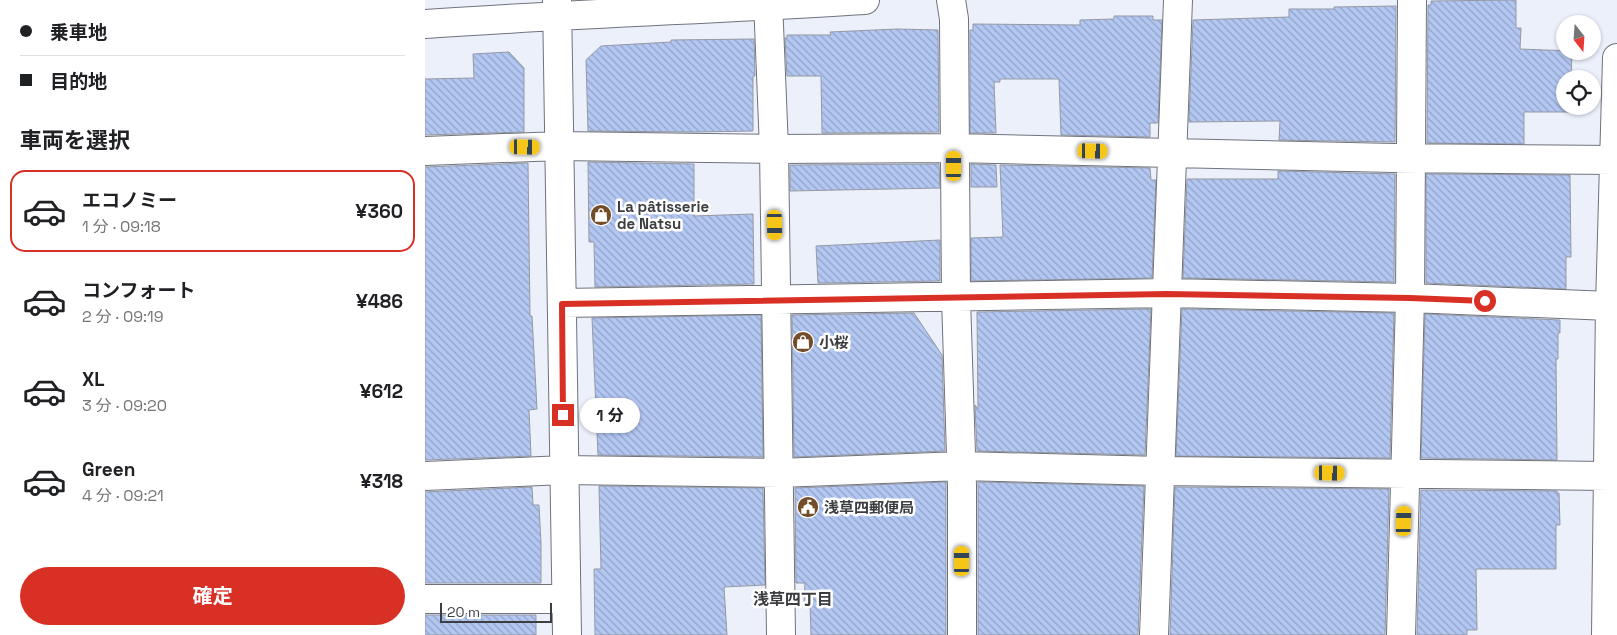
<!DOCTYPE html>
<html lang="ja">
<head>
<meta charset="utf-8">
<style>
  body { margin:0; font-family:"Space Grotesk","Noto Sans JP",sans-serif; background:#f6f6f6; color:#202124; height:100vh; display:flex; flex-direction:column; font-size:19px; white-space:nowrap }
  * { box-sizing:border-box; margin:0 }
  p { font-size:16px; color:#757577 }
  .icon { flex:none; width:28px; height:28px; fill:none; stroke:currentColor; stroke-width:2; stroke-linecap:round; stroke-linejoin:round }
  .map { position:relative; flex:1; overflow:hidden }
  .sheet { display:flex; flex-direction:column; background:#fff; width:425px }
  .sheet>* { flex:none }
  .hud { display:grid; align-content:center; height:110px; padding:0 20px; background:#fff }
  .needle { width:32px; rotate:163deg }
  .fabs { position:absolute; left:1131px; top:15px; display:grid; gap:10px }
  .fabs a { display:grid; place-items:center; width:45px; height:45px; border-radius:50%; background:#fff; box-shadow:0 1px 4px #0004; font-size:25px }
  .scale { position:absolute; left:15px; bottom:12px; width:112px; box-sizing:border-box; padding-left:5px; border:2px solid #3b3d41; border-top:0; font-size:14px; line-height:18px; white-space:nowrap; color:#3b3d41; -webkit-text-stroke:4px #fff; paint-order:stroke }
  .end { position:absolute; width:22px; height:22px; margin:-11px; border:6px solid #d93025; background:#fff; box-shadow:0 0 0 2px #fff }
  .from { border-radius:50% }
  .bubble { position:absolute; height:35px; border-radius:18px; background:#fff; box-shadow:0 1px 4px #0004; font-size:16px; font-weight:700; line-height:35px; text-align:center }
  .car { position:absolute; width:15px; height:30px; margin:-15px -8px; border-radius:6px; box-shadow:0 0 4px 1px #0007; background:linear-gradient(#f5c518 24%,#345 0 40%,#f5c518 0 76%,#345 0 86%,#f5c518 0) }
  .hud b { display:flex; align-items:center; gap:18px; height:48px; font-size:19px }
  .hud b+b { border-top:1px solid #e0e0e0 }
  .hud i { width:12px; height:12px; background:#202124 }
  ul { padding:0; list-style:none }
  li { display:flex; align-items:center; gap:15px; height:82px; margin:0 10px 8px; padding:0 10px; border:2px solid transparent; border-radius:15px }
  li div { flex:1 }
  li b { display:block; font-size:19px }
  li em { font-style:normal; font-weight:700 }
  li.selected { border-color:#d93025 }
  li>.icon { width:45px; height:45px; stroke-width:1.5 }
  h2 { padding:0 20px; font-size:22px; line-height:60px }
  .action { display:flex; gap:10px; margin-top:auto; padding:10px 20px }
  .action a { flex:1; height:58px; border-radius:30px; background:#d93025; color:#fff; font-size:20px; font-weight:700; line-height:58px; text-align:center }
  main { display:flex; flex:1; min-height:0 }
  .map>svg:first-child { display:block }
  .building { fill:url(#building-back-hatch); stroke:#9599a3 }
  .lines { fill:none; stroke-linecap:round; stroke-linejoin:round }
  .minor-casing { stroke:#6f737d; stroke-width:30 }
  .minor { stroke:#fff; stroke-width:28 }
  .route { stroke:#d93025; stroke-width:6 }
  .labels { text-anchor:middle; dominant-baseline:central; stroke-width:5; stroke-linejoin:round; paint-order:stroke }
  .poi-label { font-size:15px; font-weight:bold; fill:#3b3d41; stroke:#fff; text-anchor:start }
  .neighbourhood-label { font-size:16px; font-weight:bold; fill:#3b3d41; stroke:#fff }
</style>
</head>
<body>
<main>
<section class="sheet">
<div class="hud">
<b><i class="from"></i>乗車地</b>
<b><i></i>目的地</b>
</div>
<h2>車両を選択</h2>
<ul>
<li class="selected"><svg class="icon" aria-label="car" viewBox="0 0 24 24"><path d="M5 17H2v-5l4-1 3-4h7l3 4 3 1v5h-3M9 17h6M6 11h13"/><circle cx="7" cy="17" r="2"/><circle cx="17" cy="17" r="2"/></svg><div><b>エコノミー</b><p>1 分 · 09:18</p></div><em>¥360</em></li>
<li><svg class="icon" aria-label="car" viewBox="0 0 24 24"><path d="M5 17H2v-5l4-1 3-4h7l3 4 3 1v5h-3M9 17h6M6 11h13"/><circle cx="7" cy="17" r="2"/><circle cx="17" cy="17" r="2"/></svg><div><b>コンフォート</b><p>2 分 · 09:19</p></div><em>¥486</em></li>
<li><svg class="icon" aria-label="car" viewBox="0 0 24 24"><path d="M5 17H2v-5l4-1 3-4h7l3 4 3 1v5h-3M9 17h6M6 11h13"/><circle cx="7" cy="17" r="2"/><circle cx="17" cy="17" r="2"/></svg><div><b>XL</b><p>3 分 · 09:20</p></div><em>¥612</em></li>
<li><svg class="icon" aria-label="car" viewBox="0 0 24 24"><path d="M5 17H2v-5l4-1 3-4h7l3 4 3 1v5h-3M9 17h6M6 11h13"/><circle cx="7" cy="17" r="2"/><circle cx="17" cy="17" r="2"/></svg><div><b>Green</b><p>4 分 · 09:21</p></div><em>¥318</em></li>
</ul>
<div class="action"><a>確定</a></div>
</section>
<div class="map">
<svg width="1192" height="635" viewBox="0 0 1192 635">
  <defs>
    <pattern id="building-back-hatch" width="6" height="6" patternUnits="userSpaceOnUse" patternTransform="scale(1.25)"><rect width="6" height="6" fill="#b3c7f3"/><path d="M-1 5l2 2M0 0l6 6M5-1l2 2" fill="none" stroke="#93a3c6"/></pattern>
  </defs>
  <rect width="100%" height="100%" fill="#ebf0fb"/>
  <path class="building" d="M1091 0V28H1096L1095 49 1147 51 1146 79H1140V106H1144V112H1099V144L1002 143 1003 5H1006V1Z
    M971 6 970 142 854 140 855 121 764 122 768 20 864 17V9H909V7Z
    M689 16H728V20H737L733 123H725V137L636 135 634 79H575V82H569L571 133H545V30H548V24L655 25V20L689 19Z
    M472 29 513 30 514 132 397 133 396 76H362L360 38H362V35H406L405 32Z
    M329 39 330 76H328V131L268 132 163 131 161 60 176 46 246 42V40Z
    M84 52 99 68V132L0 135V79L49 78 48 54Z
    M163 162 269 164V216L328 214 329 284 170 287 169 242H164Z
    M103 163 105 316H107L112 409 104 410 106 456 0 460V167Z
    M514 164 515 188 365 191V165Z
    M546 164 571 165 572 187H546Z
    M575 165 725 168 726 180H731L727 278 546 281V238L578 237Z
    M853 171 970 174 969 282 758 278 762 179H853Z
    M1001 174 1145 175 1146 257H1141V289L1001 283Z
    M515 240V281L393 283 391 246Z
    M726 309 720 455 552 451 550 405 553 409 552 312Z
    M757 309 969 313 965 458 751 456Z
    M489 313 517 355 520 451 369 457 367 315Z
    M1000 314 1135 320V333H1133V359H1131L1132 460 996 458Z
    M336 315 338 457 173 455 167 318Z
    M521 482V635H386L385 602H379L380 583H371L370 488Z
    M553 482 719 486 713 635H553Z
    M174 486 338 488 340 585 299 587 302 635H170L169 569H176Z
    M107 487 108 505H114L116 543V583H0V492Z
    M750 487 964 489 960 635H745Z
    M996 490 1132 491V493H1134L1135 525H1131V569H1051L1052 630H1042V635H992Z
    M0 615H111V635H0Z"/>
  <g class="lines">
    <g class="minor-casing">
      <path id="minor" d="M132 0 142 635
        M343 0 349 149 356 635
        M526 0 529 19 531 298 537 486V635
        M0 24C146 14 293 9 440 0
        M0 151 134 146 349 149 529 148 969 158 1190 160
        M137 303 743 293 985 298 1185 306
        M0 476 139 470 354 473 536 466 736 471 1183 476
        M0 599H141
        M729 635 753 0
        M976 635 985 298 987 0
        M1181 635 1185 306 1192 58"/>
    </g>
    <use href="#minor" class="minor"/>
  </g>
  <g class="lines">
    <path class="route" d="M138 415 137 304 742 294 985 298 1060 301"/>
  </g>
  <defs>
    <g id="shop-disc" transform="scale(1.125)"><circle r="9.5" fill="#734c2a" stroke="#fff"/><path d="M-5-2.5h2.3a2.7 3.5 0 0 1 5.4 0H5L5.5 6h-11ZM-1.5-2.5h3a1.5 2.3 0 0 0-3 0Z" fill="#fff"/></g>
    <g id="civic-disc" transform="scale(1.125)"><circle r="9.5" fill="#734c2a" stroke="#fff"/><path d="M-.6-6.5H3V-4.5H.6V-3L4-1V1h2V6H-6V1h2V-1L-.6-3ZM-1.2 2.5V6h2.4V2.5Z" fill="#fff"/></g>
  </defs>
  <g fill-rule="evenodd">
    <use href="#shop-disc" x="176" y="215"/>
    <use href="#shop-disc" x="378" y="342"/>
    <use href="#civic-disc" x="383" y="507"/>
  </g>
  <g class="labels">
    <g class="poi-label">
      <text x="192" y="206">La pâtisserie<tspan x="192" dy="17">de Natsu</tspan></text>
      <text x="394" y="342">小桜</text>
      <text x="399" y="507">浅草四郵便局</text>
    </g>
    <g class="neighbourhood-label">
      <text x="368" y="599">浅草四丁目</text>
    </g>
  </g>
</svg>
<div class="fabs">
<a><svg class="needle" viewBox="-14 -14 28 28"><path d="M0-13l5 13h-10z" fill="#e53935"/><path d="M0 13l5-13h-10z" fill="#757577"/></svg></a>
<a><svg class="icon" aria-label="locate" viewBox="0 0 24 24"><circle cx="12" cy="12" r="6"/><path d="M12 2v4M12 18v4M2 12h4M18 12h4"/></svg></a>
</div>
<div class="scale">20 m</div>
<i class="end from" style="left:1060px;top:301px"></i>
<i class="end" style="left:138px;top:415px"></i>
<div class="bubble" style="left:155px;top:398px;width:60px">1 分</div>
<i class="car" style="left:100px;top:147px;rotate:91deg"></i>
<i class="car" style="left:668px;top:151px;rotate:91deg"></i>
<i class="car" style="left:529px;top:166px;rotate:0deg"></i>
<i class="car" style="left:350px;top:225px;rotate:179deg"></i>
<i class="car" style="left:905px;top:473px;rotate:91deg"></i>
<i class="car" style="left:979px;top:521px;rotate:2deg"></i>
<i class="car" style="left:537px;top:561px;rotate:0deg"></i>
</div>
</main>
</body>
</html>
